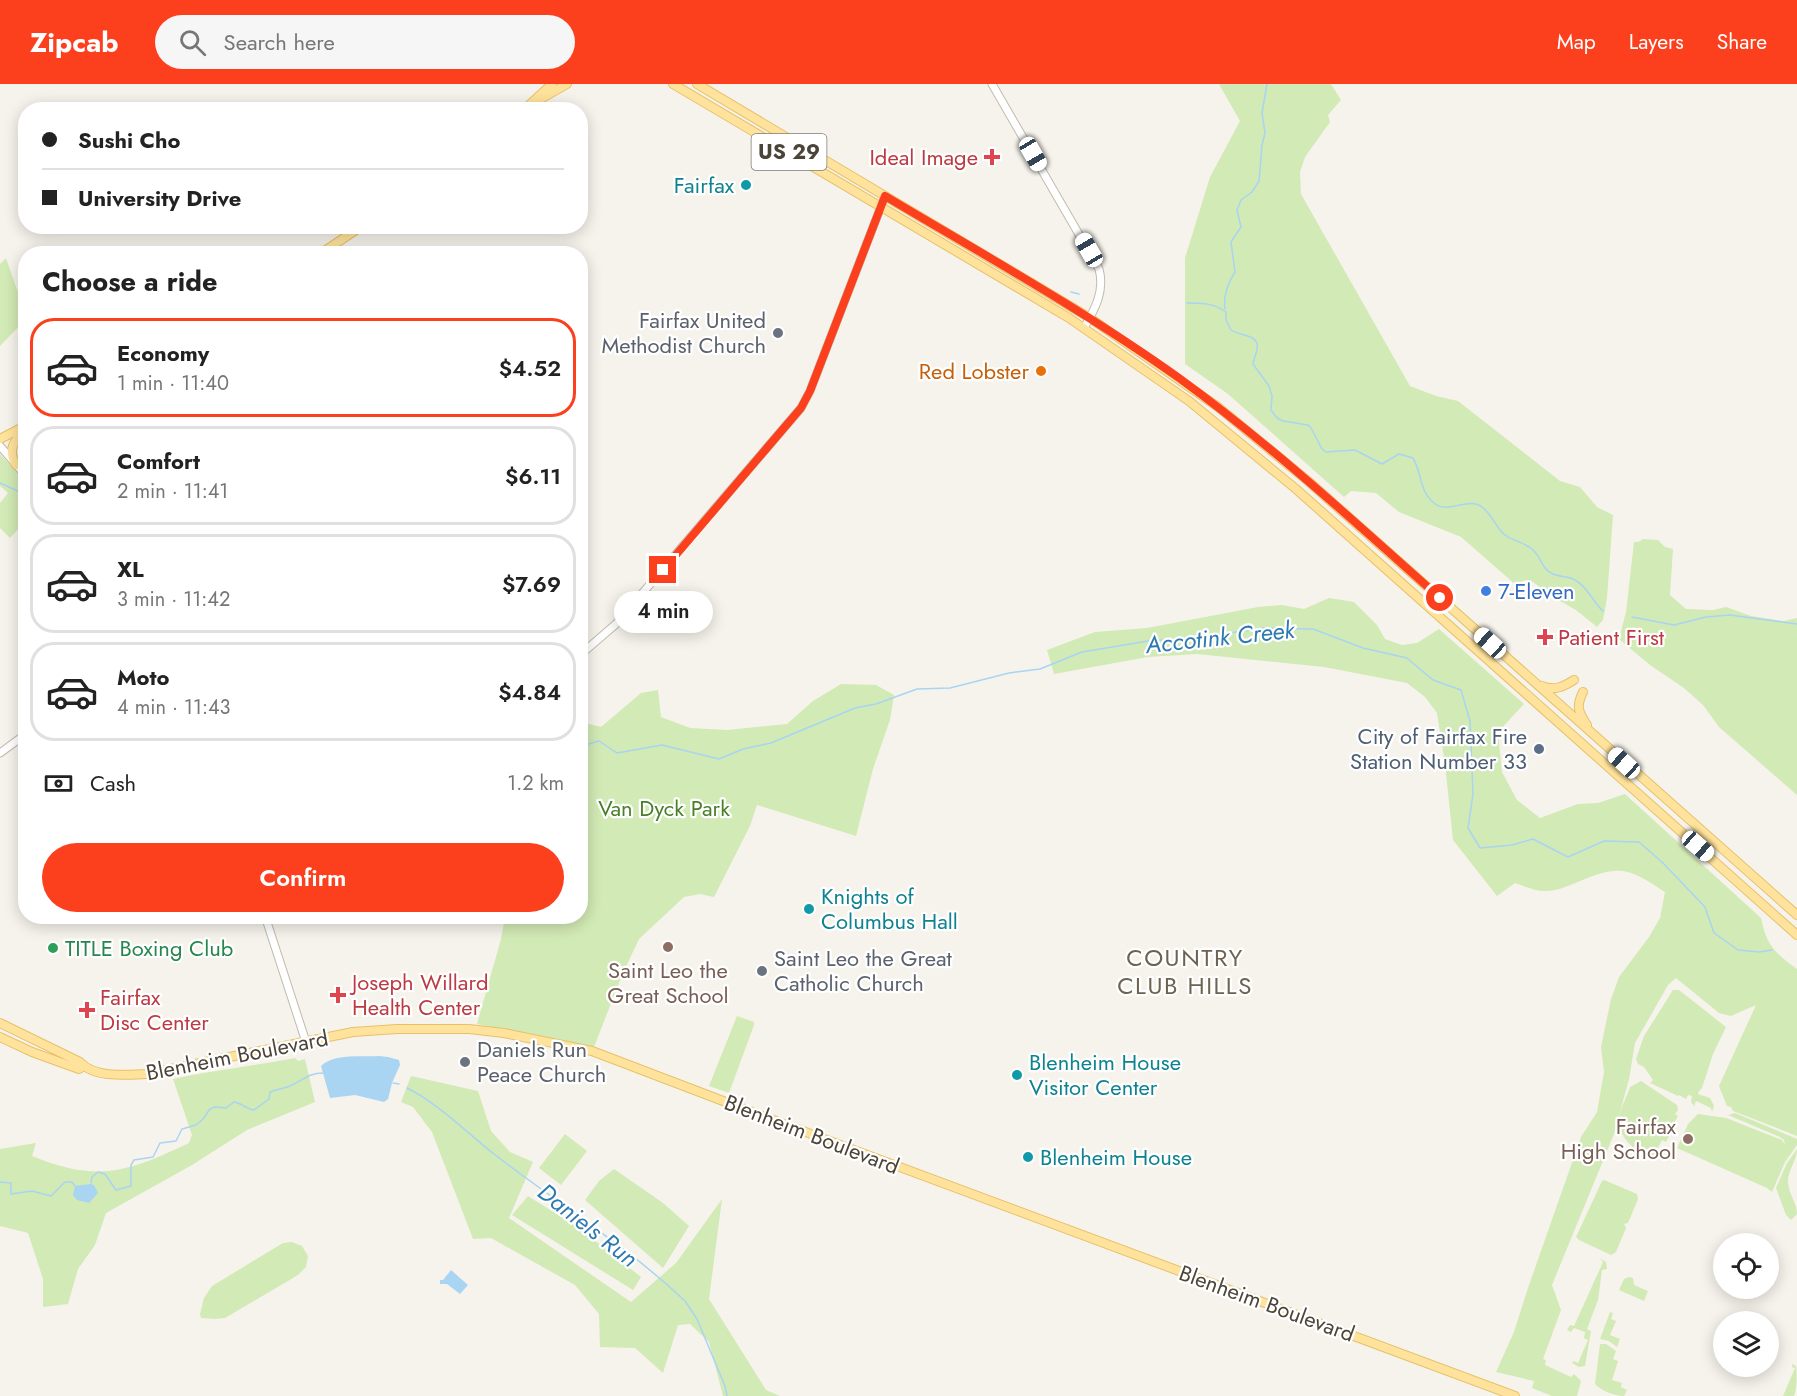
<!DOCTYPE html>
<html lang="en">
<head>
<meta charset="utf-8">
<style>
  body { margin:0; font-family:Jost,sans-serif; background:#f6f6f6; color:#222; height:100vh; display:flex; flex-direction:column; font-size:22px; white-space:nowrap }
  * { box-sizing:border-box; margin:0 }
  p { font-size:20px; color:#767676 }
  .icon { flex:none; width:33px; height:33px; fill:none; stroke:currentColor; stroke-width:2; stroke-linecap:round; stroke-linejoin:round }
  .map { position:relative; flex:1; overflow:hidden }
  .details { position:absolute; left:18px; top:162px; width:570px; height:678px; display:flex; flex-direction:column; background:#fff; border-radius:24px; box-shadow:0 3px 15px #0003 }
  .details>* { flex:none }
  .top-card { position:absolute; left:18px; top:18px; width:570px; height:132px; border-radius:24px; box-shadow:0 3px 15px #0003; display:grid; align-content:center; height:132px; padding:0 24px; background:#fff }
  .fabs { position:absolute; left:1713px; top:1149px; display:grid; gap:12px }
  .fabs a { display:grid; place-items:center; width:66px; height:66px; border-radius:50%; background:#fff; box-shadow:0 3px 15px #0003; font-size:30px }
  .end { position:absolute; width:27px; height:27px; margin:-14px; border:8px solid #fc3f1d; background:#fff; box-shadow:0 0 0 3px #fff }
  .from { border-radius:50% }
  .bubble { position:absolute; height:42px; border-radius:21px; background:#fff; box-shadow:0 3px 15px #0003; font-size:20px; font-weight:600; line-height:42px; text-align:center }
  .car { position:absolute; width:18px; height:36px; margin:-18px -9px; border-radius:8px; box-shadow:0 0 4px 2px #0007; background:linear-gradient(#fff 24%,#345 0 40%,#fff 0 76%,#345 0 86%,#fff 0) }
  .top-card b { display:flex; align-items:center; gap:21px; height:57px; font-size:22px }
  .top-card b+b { border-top:2px solid #e0e0e0 }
  .top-card i { width:15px; height:15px; background:#222 }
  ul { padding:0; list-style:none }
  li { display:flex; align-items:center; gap:18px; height:99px; margin:0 12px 9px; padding:0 12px; border:3px solid #e0e0e0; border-radius:24px }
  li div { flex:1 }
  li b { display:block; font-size:22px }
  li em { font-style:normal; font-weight:600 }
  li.current { border-color:#fc3f1d }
  li>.icon { width:54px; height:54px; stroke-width:1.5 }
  h2 { padding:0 24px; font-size:27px; line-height:72px }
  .pay { display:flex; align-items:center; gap:15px; height:66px; padding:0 24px; font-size:22px }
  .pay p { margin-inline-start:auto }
  .primary-button { display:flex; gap:12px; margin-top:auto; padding:12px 24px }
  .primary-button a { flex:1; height:69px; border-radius:36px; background:#fc3f1d; color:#fff; font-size:24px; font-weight:600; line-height:69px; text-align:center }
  header { display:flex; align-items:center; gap:36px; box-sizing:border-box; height:84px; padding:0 30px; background:#fc3f1d; color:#fff }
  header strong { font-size:28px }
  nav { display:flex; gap:33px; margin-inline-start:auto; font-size:21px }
  .search { width:420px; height:54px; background:#f6f6f6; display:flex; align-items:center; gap:15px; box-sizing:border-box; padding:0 21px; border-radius:33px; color:#767676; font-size:22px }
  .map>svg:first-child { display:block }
  .green { fill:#d2eab5 }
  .water { fill:#a9d4f2 }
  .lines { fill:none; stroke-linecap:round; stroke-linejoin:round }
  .stream { stroke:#a9d4f2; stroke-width:1.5 }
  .minor-casing { stroke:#c2bbae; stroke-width:9 }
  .major-casing { stroke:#e6c16a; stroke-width:10 }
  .minor { stroke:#fff; stroke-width:7 }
  .major { stroke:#ffe39c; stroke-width:8 }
  .route { stroke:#fc3f1d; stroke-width:8 }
  .health-dot { fill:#e0444e; stroke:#fff; stroke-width:2 }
  .culture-dot { fill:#0f9aa8; stroke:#fff; stroke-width:2 }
  .worship-dot { fill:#6b7280; stroke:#fff; stroke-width:2 }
  .food-dot { fill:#e8710a; stroke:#fff; stroke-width:2 }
  .shop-dot { fill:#3f7fe0; stroke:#fff; stroke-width:2 }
  .service-dot { fill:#5c6f8a; stroke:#fff; stroke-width:2 }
  .education-dot { fill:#8d6e63; stroke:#fff; stroke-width:2 }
  .leisure-dot { fill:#2e9e5b; stroke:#fff; stroke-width:2 }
  .labels { text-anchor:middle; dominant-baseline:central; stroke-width:4.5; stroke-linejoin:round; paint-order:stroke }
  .shield { fill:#fff; stroke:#817c74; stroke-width:1.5 }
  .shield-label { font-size:21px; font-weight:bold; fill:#4b4439 }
  .health-label { font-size:22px; fill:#be3a42; stroke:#fff; text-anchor:start }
  .culture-label { font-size:22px; fill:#0d838f; stroke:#fff; text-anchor:start }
  .worship-label { font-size:22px; fill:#5b616d; stroke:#fff; text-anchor:start }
  .food-label { font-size:22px; fill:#c56008; stroke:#fff; text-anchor:end }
  .shop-label { font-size:22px; fill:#366cbe; stroke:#fff; text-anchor:start }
  .service-label { font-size:22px; fill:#4e5e75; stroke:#fff; text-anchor:end }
  .park-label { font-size:22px; fill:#4a7f2a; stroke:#fff }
  .leisure-label { font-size:22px; fill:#27864d; stroke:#fff; text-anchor:start }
  .education-label { font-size:22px; fill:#785e54; stroke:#fff }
  .street-label { font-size:22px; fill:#4b4439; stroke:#fff }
  .water-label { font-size:24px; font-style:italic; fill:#2e7ab2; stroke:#fff }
  .neighbourhood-label { font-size:24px; letter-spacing:1.5px; fill:#6e6250; stroke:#fff }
</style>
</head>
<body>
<header>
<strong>Zipcab</strong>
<div class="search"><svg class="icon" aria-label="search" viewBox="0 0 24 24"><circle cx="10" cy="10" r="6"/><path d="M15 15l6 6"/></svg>Search here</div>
<nav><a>Map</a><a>Layers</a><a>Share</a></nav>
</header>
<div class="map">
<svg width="1797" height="1312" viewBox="0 0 1797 1312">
  <rect width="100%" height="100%" fill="#f6f3ec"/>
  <path class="green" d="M1219 0H1331L1341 16 1328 31 1330 38 1305 73 1300 88 1301 110 1410 302 1436 312 1458 317 1560 397 1580 403 1597 423 1613 431 1607 514 1603 536 1597 543 1576 526 1553 513 1533 498 1525 496 1516 501 1461 453 1399 428 1376 409 1351 407 1344 413 1228 310 1185 280V174L1210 93 1240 37Z
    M6 174 25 229V236L0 262V180Z
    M0 370 25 397V446L21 442 10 454 0 444V419L8 409 0 402Z
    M1643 455 1658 456 1665 463 1673 465 1670 511 1686 525 1713 526 1726 523 1751 532 1784 537 1797 534V711L1719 643 1703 621 1684 604 1650 581 1619 555 1626 528 1634 458H1638Z
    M1329 514 1354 518 1377 541 1385 555 1402 561 1417 559 1439 545 1524 620 1498 648 1502 688 1517 716 1540 734 1578 720 1598 719 1625 710 1761 834C1767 862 1774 868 1797 885V1052L1733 1027 1731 1023 1727 1022 1719 1002 1756 921 1731 932 1719 929 1676 894 1668 901 1635 959 1629 995 1614 1050 1552 1201 1561 1226 1543 1275 1546 1276 1545 1281 1571 1293 1574 1290 1581 1297 1577 1312H1552L1532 1304 1534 1297 1496 1288 1514 1248 1528 1204 1581 1053 1597 1028 1604 988 1601 963 1611 915 1619 893 1649 853 1660 834 1665 808C1628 784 1620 780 1578 798 1568 802 1557 807 1546 807 1537 808 1524 802 1515 799L1497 812 1453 756 1445 680 1437 629 1425 613 1407 599 1324 583 1197 570 1148 573 1054 590 1047 566 1095 548 1147 544 1258 523 1282 521 1304 525Z
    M841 600 876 601 894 611 890 636 873 685 856 752 757 721 750 742 714 813 700 810 684 813 639 855 622 891 594 963 477 940 501 855 505 833 580 832 581 638 601 643 641 609 658 606 661 633 690 644 727 646 787 640 813 617Z
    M1673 906H1679L1726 943 1713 970 1702 1004 1699 1007 1698 1010 1710 1014 1714 1022 1712 1028 1711 1024 1696 1017 1694 1022 1691 1018 1692 1012 1688 1011 1686 1015 1679 1011 1678 1012 1650 999 1653 996 1644 983 1638 980 1636 975 1644 952Z
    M737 932 754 938V941L729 1009 709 1002Z
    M295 974 298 977 305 975 315 1018 247 1046 192 1081 106 1129 95 1161 78 1185 68 1220 43 1223V1195L28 1149 0 1142V1065L36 1059 32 1072C98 1099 128 1088 189 1059L192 1051 173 995C214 986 255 982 295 974Z
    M411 992 478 1007 491 1047 510 1068 533 1078 509 1134 631 1218 676 1179 722 1115 709 1215 766 1306 780 1312H723L709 1258 690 1240 678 1241 663 1289 635 1264 600 1263 599 1230 575 1201 491 1154 473 1155 432 1048 413 1023 401 1018Z
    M1641 997 1677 1021 1678 1026 1675 1030 1678 1032 1674 1039H1671L1675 1042 1666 1058 1662 1056 1652 1076C1638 1069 1618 1055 1619 1036 1619 1026 1627 1013 1630 1003Z
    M1735 1029 1797 1055V1061L1785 1078 1772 1108 1767 1104 1677 1064 1688 1040 1698 1030 1726 1034 1782 1056 1785 1061 1784 1056 1780 1053 1728 1031Z
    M565 1050 587 1067 561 1101 539 1084Z
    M1797 1065C1797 1077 1788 1085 1788 1098 1789 1111 1797 1119 1797 1130L1791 1136 1786 1131 1776 1104 1787 1079Z
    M614 1085 663 1119 689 1142 663 1184 585 1116 599 1097Z
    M1604 1096 1637 1110 1638 1115 1628 1139 1624 1140 1626 1144 1616 1168 1611 1171 1579 1156 1576 1153 1602 1097Z
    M528 1112 579 1144 641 1193 633 1206 512 1131Z
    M292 1158 302 1162 308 1172 306 1183 298 1191 225 1234 215 1235 201 1234 200 1230 204 1214 212 1202 283 1159Z
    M1600 1174 1606 1178 1607 1185 1602 1186 1598 1216 1587 1245 1591 1247 1585 1282 1579 1283 1572 1279 1574 1277 1578 1279 1588 1256 1584 1254 1585 1248 1574 1244 1571 1248 1567 1246 1570 1241 1574 1242 1603 1178Z
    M1629 1193 1633 1194 1634 1201 1648 1207 1644 1217 1619 1206 1624 1195Z
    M1610 1228 1613 1229 1611 1235 1616 1237 1610 1251 1620 1255 1617 1263 1609 1257 1600 1255Z
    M1600 1260H1606L1616 1267 1613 1275 1618 1277 1612 1296 1622 1299 1621 1303 1627 1306 1624 1312C1615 1312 1601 1307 1595 1300Z
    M1792 1280 1796 1282C1797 1290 1797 1305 1794 1312H1783L1795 1284 1792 1283Z"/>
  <path class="water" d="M379 972 388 973 399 976 400 981 392 999 388 1015 384 1018 355 1011 330 1014 321 982C334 969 362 973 379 972Z
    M90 1100 94 1101 98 1109 89 1119 77 1116 73 1111 75 1102Z
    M451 1186 468 1201 460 1210 447 1200H440V1196H443Z"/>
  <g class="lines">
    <path class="stream" d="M1071 208 1079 210
      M1187 219C1202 219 1214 219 1226 228V236L1231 246C1239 252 1260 250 1257 265 1256 271 1254 274 1253 280L1269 302 1272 312 1271 326 1277 334 1283 337 1308 341 1311 344 1322 365 1326 368 1355 366 1382 380 1399 370 1413 374C1422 389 1419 407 1434 419 1448 431 1469 412 1482 423 1492 430 1496 444 1505 451 1514 458 1525 458 1533 466 1542 474 1541 485 1553 490 1560 493 1569 492 1575 496 1587 502 1593 518 1603 527
      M1225 225C1223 213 1228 198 1235 188L1231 158 1241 143 1237 126 1241 116 1252 108 1259 97 1262 61 1265 49 1262 29 1267 0
      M0 399 20 408 26 414
      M1632 533 1674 541 1706 533 1730 531 1797 540
      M580 660 585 661 599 657 617 669 662 661 719 675 743 665 771 659 855 624 876 620 917 605 950 604 1009 589 1040 585 1082 568 1148 557 1196 554 1263 544 1313 545 1363 564 1407 574 1433 596 1461 606 1470 637 1473 710 1468 744 1480 764 1512 761 1533 755 1568 773 1604 757 1639 758 1663 779 1705 823 1714 849 1738 866 1759 868 1772 866
      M393 999 399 1000
      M407 1004C439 1020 466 1048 494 1070 557 1119 627 1162 685 1217L697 1235 725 1302 727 1312
      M0 1098 11 1099V1110L32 1107 51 1112 65 1098H72L75 1102
      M91 1099 92 1093 98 1088 105 1090 116 1106 131 1102V1081L134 1076 153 1073 160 1059 176 1057 182 1045 196 1041 203 1035 210 1025 215 1023 226 1024 234 1018C242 1019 246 1025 254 1026L269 1015 270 1008C277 1005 283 1005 290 1002 302 997 308 989 323 989"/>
    <g class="minor-casing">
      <path id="minor" d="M992 0 1099 185C1105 207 1095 225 1084 244
        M0 362 26 392
        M580 571 616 540 801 324 810 307 885 112
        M0 669 26 650
        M265 832 306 958"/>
    </g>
    <g class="major-casing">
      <path id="major" d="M673 0 1069 234 1189 317 1296 405 1797 851
        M697 0 1090 234 1218 323 1308 397 1797 831
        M530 21 567 0
        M524 26 552 0
        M320 170 362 142
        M0 355 25 342
        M16 381C7 366 14 356 26 345
        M1542 602C1554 607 1563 603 1574 596
        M1583 608C1576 622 1578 628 1587 641
        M0 939 80 978C94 994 126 991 146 990L353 948 397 945H469L504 949 592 967 752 1028 1515 1312
        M0 953 32 968 79 985 84 982"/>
    </g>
    <use href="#minor" class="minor"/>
    <use href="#major" class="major"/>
  </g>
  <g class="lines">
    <path class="route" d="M663 486 801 324 810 307 885 112C984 171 1085 227 1179 294 1271 361 1355 438 1440 514"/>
  </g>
  <g class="health-dot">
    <path d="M989 64h6v6h6v6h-6v6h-6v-6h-6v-6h6z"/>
    <path d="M1542 544h6v6h6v6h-6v6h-6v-6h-6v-6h6z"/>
    <path d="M335 902h6v6h6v6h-6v6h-6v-6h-6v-6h6z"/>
    <path d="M84 917h6v6h6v6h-6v6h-6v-6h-6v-6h6z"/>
  </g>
  <g class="culture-dot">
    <circle cx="746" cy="101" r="6"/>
    <circle cx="809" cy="825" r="6"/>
    <circle cx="1017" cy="991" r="6"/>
    <circle cx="1028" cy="1073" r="6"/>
  </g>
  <g class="worship-dot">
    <circle cx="778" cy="249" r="6"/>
    <circle cx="762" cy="887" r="6"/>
    <circle cx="465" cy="978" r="6"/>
  </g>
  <circle class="food-dot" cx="1041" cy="287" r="6"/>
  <circle class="shop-dot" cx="1486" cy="507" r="6"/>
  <circle class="service-dot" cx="1539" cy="665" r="6"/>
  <g class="education-dot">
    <circle cx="668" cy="863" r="6"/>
    <circle cx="1688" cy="1055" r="6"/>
  </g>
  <circle class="leisure-dot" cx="53" cy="864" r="6"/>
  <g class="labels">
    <rect class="shield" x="751.5" y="50" width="75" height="36" rx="4.5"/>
    <g class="shield-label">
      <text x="789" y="68">US 29</text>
    </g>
    <g class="health-label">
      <text x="978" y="73" text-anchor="end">Ideal Image</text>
      <text x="1558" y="553">Patient First</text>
      <text x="352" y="898">Joseph Willard<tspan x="352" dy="25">Health Center</tspan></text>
      <text x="100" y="913">Fairfax<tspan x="100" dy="25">Disc Center</tspan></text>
    </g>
    <g class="culture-label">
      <text x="734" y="101" text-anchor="end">Fairfax</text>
      <text x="821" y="812">Knights of<tspan x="821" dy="25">Columbus Hall</tspan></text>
      <text x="1029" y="978">Blenheim House<tspan x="1029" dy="25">Visitor Center</tspan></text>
      <text x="1040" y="1073">Blenheim House</text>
    </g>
    <g class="worship-label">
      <text x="766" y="236" text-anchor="end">Fairfax United<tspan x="766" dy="25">Methodist Church</tspan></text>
      <text x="774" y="874">Saint Leo the Great<tspan x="774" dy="25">Catholic Church</tspan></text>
      <text x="477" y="965">Daniels Run<tspan x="477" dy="25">Peace Church</tspan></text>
    </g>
    <g class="food-label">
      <text x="1029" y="287">Red Lobster</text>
    </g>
    <g class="shop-label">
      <text x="1498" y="507">7-Eleven</text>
    </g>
    <g class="service-label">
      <text x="1527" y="652">City of Fairfax Fire<tspan x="1527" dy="25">Station Number 33</tspan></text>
    </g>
    <g class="park-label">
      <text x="664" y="724">Van Dyck Park</text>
    </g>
    <g class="leisure-label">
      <text x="65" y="864">TITLE Boxing Club</text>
    </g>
    <g class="education-label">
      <text x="668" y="886">Saint Leo the<tspan x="668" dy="25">Great School</tspan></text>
      <text x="1676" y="1042" text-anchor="end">Fairfax<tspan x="1676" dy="25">High School</tspan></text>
    </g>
    <g class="street-label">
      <text transform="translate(237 971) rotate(-11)">Blenheim Boulevard</text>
      <text transform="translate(812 1050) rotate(21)">Blenheim Boulevard</text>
      <text transform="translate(1267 1219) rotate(20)">Blenheim Boulevard</text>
    </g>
    <g class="water-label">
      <text transform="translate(1220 553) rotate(-6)">Accotink Creek</text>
      <text transform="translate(588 1141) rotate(38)">Daniels Run</text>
    </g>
    <g class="neighbourhood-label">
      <text x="1185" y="873">COUNTRY<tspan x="1185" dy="28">CLUB HILLS</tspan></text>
    </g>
  </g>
</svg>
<div class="fabs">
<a><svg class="icon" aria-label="locate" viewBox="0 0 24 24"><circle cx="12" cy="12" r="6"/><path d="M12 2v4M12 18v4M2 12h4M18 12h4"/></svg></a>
<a><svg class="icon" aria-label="layers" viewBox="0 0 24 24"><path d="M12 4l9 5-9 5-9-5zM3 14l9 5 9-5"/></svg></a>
</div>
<i class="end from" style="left:1440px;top:514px"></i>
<i class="end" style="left:663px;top:486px"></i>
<div class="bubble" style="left:614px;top:507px;width:99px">4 min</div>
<i class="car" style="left:1033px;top:70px;rotate:150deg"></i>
<i class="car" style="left:1089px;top:166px;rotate:330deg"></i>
<i class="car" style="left:1490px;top:559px;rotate:312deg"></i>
<i class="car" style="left:1624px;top:679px;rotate:312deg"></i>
<i class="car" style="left:1698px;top:762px;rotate:131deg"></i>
<div class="top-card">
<b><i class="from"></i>Sushi Cho</b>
<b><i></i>University Drive</b>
</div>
<section class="details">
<h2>Choose a ride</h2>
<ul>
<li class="current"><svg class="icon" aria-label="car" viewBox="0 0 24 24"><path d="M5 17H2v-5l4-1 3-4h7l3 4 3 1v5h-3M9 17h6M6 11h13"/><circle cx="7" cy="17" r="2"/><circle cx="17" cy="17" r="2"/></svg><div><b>Economy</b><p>1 min · 11:40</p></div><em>$4.52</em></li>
<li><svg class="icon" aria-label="car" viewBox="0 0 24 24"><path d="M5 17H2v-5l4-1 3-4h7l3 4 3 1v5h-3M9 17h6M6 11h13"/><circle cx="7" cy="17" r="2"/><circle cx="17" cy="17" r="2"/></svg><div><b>Comfort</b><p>2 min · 11:41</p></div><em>$6.11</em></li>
<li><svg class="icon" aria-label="car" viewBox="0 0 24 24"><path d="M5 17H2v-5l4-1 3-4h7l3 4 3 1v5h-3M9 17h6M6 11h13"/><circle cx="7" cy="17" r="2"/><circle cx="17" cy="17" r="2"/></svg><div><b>XL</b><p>3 min · 11:42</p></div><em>$7.69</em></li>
<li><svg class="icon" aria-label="car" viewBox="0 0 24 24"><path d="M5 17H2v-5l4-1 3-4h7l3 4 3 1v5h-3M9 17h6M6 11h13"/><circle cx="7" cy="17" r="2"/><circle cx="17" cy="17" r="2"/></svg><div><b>Moto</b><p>4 min · 11:43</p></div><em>$4.84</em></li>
</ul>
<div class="pay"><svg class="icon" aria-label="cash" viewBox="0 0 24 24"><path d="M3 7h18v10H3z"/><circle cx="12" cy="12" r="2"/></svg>Cash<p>1.2 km</p></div>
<div class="primary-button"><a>Confirm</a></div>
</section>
</div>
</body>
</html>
